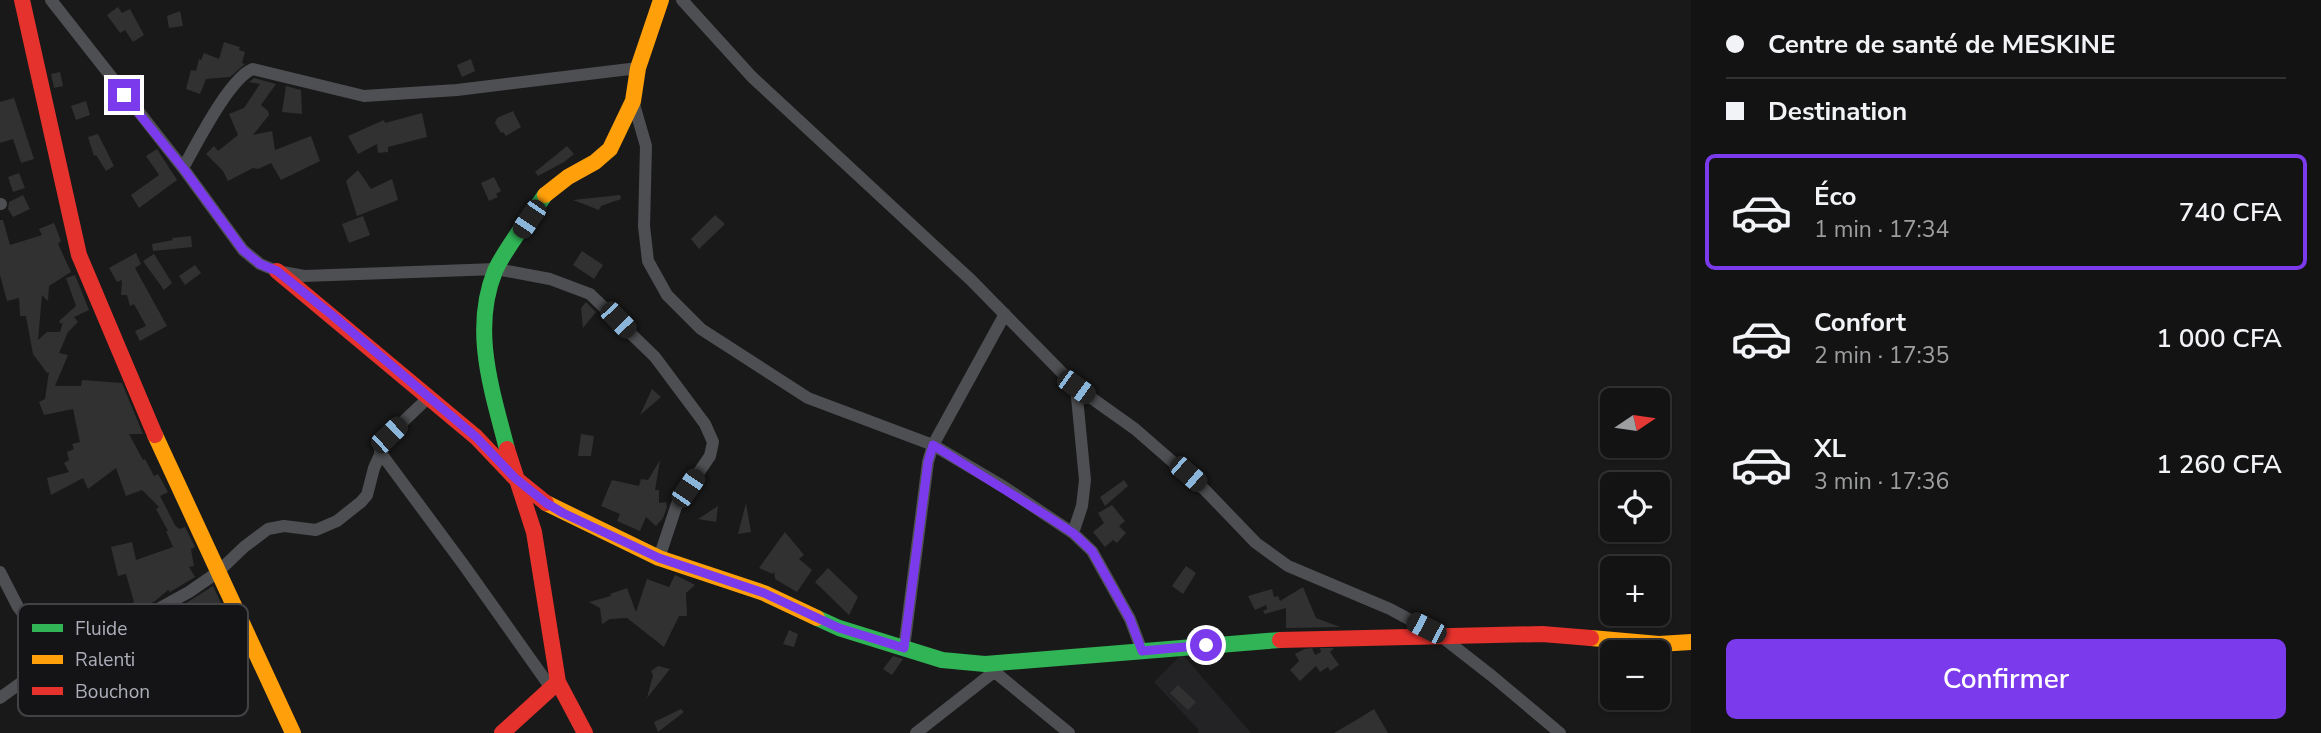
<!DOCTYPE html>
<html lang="fr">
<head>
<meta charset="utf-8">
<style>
  body { margin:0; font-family:"Nunito Sans",sans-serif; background:#1c1c1c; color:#f1f3f6; height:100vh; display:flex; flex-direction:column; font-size:26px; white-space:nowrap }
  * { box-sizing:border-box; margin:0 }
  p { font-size:23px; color:#9d9ea0 }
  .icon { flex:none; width:38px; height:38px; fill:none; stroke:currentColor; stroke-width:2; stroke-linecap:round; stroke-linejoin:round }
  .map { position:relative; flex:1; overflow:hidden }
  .panel { display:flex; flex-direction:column; background:#131313; width:630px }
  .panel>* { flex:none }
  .top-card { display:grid; align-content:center; height:154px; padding:0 35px; background:#131313 }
  .needle { width:46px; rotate:77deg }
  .fabs { position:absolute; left:1600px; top:388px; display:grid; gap:14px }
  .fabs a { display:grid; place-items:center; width:70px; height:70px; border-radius:10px; background:#131313; box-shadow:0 2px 5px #0004,0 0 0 2px #323233; font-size:35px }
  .end { position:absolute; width:32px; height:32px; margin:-16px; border:9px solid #7c3aed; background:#fff; box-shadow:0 0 0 4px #fff }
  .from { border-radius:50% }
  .car { position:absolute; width:21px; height:42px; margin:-21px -10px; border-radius:9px; box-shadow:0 0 5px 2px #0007; background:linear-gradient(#222 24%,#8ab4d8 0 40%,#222 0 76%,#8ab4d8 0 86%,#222 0) }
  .top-card b { display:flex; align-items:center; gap:24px; height:66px; font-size:26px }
  .top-card b+b { border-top:2px solid #323233 }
  .top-card i { width:18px; height:18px; background:#f1f3f6 }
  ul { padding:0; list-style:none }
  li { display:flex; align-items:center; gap:21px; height:116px; margin:0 14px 10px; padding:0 21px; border:4px solid transparent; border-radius:10px }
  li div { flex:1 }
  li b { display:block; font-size:26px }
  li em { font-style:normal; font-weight:600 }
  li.selected { border-color:#7c3aed }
  li>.icon { width:63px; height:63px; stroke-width:1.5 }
  .action { display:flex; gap:14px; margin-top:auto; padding:14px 35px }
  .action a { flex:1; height:80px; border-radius:10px; background:#7c3aed; color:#fff; font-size:28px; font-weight:600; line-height:80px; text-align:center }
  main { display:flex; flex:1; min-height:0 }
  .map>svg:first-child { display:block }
  .built { fill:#232325 }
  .building { fill:#313132 }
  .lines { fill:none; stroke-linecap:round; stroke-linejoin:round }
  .street { stroke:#4e4f52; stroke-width:12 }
  .fast { stroke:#30b455; stroke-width:16 }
  .slow { stroke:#ff9f0a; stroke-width:16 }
  .jam { stroke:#e5322d; stroke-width:16 }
  .route { stroke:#7c3aed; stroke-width:9 }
  .key { fill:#141315; stroke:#424246; stroke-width:2 }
  .key-label { font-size:19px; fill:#acaeb9 }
</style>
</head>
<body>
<main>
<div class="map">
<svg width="1691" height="733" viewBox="0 0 1691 733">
  <rect width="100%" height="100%" fill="#191919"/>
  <path class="built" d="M1182 654 1251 733H1198V729L1154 682Z"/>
  <path class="building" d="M118 7 122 13 130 9 144 35 133 42 125 30 120 33 107 15Z
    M180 11 183 26 169 28 167 16Z
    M224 42 240 47 239 50 245 52 242 63 245 64 230 77 206 79 200 94 186 89 191 70 196 71 199 59 201 60 204 53 219 59Z
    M471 59 475 71 462 77 457 65Z
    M60 72 63 86 54 88 51 74Z
    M254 78 276 84 261 105 268 111 269 115 253 135 272 131 275 150 311 136 320 161 281 180 271 163 258 169 253 168 228 181 223 171 206 154 214 146 218 151 238 135 229 114 244 108 260 84 249 82Z
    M286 86 301 90 302 114 282 112Z
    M14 98 34 159 21 163 13 139 0 143V102Z
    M86 101 90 115 76 120 71 106Z
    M513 111 521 127 506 136 503 132 501 133 495 123 497 118Z
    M422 113 427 137 388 147V152L378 153 377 144 358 154 348 136 384 120 385 123Z
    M98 134 114 166 106 171 96 155 94 156 88 137Z
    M567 146 574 154 564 162 538 176 535 172Z
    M157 149 177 180 139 208 131 195 159 175 146 156Z
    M358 170 371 189 392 179 398 200 357 216 346 181Z
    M19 173 25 188 13 192 8 177Z
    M494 177 501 191 496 194 498 197 489 201 481 183Z
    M23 195 30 209 13 217 8 209 9 202Z
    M620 195 621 199 601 206 599 210 573 200Z
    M715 215 725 224 699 249 691 239Z
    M363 216 370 235 349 243 342 224Z
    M0 220H3L10 245 42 235 39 229 54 223 61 241 58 244 71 272 49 286 48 301 42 295 38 340 47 332H60L63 322 61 324 59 321 76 306 66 278 75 275 89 310 74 317 78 322 68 332 59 353 68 355 55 386H81L82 380 122 383 143 434H129L143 460 145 459 154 476 158 474 168 492 160 496 175 525 179 529 185 527 195 547 191 549 194 566 189 567 195 577 170 592 168 590 155 601 124 619 119 611 134 602 126 574 118 576 111 547 132 542 136 560 173 547 166 531H168L156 509 159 507 142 490 126 496 116 468 88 489 83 478 51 495 47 478 69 472 64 463 69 460 67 452 74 449 72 444 80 442 73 409 44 415 39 402 45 399 49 372 47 373 33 354 26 316H20L19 298 7 301 0 275Z
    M191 236 192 247 153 251 152 244 173 240 172 238Z
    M582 251 603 265 594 279 573 265Z
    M136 253 141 264 135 268 167 326 140 341 135 331 146 326 134 304 130 306 127 295H121L122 280 117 282 109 268Z
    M154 254 172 283 164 290 143 261Z
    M195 265 201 273 185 285 179 276Z
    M586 302 596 312 583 328 581 308Z
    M652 389 661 397 640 415Z
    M581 434 594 436 591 456H578Z
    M660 460 655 490H659V503L666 502 667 507 663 518 656 526 646 517 640 531 617 521 620 514 601 506 612 480 639 486 641 479 648 480Z
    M1124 480 1128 486 1105 506 1100 497Z
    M746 503 751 532 738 534Z
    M1112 505 1125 521 1119 526 1126 533 1117 543 1113 540 1105 547 1093 532 1104 523 1098 513Z
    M718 506 716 522 698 519Z
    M785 532 804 555 799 559 812 570 797 592 775 579 774 571 773 574 759 568Z
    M1186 566 1196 573 1183 594 1172 586Z
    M828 568 858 597 849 615 815 582Z
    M675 575 695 585 686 593 687 616H679L664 647 627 618 610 619 602 624 600 608 589 602 611 596 610 594 627 588 636 612 647 579 669 587Z
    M213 586 221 603 202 608 203 612 193 615 183 605Z
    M1303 587 1316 618 1340 627 1286 628V608L1265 614 1263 611 1267 609 1266 605 1255 610 1248 596 1272 589 1274 597 1278 596 1280 601Z
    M789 630 798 634 794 647 783 644Z
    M1312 648 1315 655 1321 652 1320 648H1334L1330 652 1339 665 1330 671 1328 667 1320 672 1316 666 1300 681 1290 670 1299 661 1295 654 1304 649Z
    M893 656 903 659 892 675 883 669Z
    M658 666 670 669 647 698 653 675 651 671Z
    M1178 685 1196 702 1188 710 1170 693Z
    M681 709 684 712 658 732 654 722Z
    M1374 709 1388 733H1334L1358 719Z"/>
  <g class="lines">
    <path class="street" d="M51 0 183 168 243 250 260 264 277 271 304 276 496 269 550 279 590 294 655 357 705 424 713 442 710 456 677 504 659 558
      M682 0 752 77 971 280 1076 387 1135 429 1205 490 1256 543 1288 566 1390 609 1442 637 1492 676 1560 733
      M633 101 646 146 644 226 648 261 667 295 701 329 808 398 933 445 1004 487 1073 533 1092 551 1130 619 1142 651
      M183 168C196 145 230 77 253 69L364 96 457 90 638 68
      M0 204H1
      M380 452 463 564 551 688
      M1073 533 1082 506 1085 480 1076 387
      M0 572 18 607 49 648 78 658
      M904 648 928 462 933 445 1005 314
      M985 664 1069 733
      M0 698 29 677 65 667 138 620 189 592 218 572 244 547 268 529 284 526 316 530 337 521 361 502 367 495 374 468 389 435 428 398
      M916 733 995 671"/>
    <path class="fast" d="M507 449C492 390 471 330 495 271 504 250 532 214 545 195
      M817 618 839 628 942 660 985 664 1280 640"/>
    <path class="slow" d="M545 195 568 177 595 162 610 149 633 101 638 68 661 0
      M155 435 293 733
      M546 503 659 558 764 593 817 618
      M1591 638 1659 644 1691 642"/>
    <path class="jam" d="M22 0 79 255 155 435
      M277 271 476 437 515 478 546 503
      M1280 640 1542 634 1591 638
      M558 682 585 733
      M502 733 558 682 534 532 507 449"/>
  </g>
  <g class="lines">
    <path class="route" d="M124 95 183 168 243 250 260 264 277 271 332 315 476 437 515 478 546 503 563 513 659 558 764 593 839 628 904 648 928 462 933 445 1050 518 1073 533 1092 551 1130 619 1142 651 1206 645"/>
  </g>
  <rect x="18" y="604" width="230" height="112" rx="10" class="key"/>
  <rect x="32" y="624" width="31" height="8" fill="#30b455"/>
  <rect x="32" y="655" width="31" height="9" fill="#ff9f0a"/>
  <rect x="32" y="687" width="31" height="8" fill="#e5322d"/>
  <g class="key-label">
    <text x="75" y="635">Fluide</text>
    <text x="75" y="666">Ralenti</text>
    <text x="75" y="698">Bouchon</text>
  </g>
</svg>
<div class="fabs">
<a><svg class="needle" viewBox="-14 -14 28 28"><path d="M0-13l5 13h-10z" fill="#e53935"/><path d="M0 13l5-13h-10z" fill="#9d9ea0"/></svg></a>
<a><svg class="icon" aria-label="locate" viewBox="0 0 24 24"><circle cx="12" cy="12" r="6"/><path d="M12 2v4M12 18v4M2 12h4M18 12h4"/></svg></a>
<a>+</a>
<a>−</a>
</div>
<i class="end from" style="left:1206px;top:645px"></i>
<i class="end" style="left:124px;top:95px"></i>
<i class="car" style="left:529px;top:219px;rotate:214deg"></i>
<i class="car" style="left:618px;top:320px;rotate:136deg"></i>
<i class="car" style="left:1076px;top:387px;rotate:126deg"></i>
<i class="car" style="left:389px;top:435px;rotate:46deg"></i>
<i class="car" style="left:1188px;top:474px;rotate:131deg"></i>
<i class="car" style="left:688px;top:488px;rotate:34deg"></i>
<i class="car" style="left:1426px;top:628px;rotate:297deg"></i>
</div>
<section class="panel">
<div class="top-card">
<b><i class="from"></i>Centre de santé de MESKINE</b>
<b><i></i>Destination</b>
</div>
<ul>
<li class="selected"><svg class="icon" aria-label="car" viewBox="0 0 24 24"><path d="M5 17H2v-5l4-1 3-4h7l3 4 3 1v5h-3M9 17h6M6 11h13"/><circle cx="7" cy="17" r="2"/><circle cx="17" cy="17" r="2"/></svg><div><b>Éco</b><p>1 min · 17:34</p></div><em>740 CFA</em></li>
<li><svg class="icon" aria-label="car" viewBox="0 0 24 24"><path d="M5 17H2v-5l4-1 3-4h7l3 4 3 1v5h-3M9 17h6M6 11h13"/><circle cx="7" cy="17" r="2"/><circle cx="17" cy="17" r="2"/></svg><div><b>Confort</b><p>2 min · 17:35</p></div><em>1 000 CFA</em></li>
<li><svg class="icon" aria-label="car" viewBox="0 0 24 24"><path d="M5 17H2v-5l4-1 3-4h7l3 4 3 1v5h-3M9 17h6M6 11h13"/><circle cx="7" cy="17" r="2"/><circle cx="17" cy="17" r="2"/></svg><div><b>XL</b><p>3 min · 17:36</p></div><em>1 260 CFA</em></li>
</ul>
<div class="action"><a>Confirmer</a></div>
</section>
</main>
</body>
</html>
